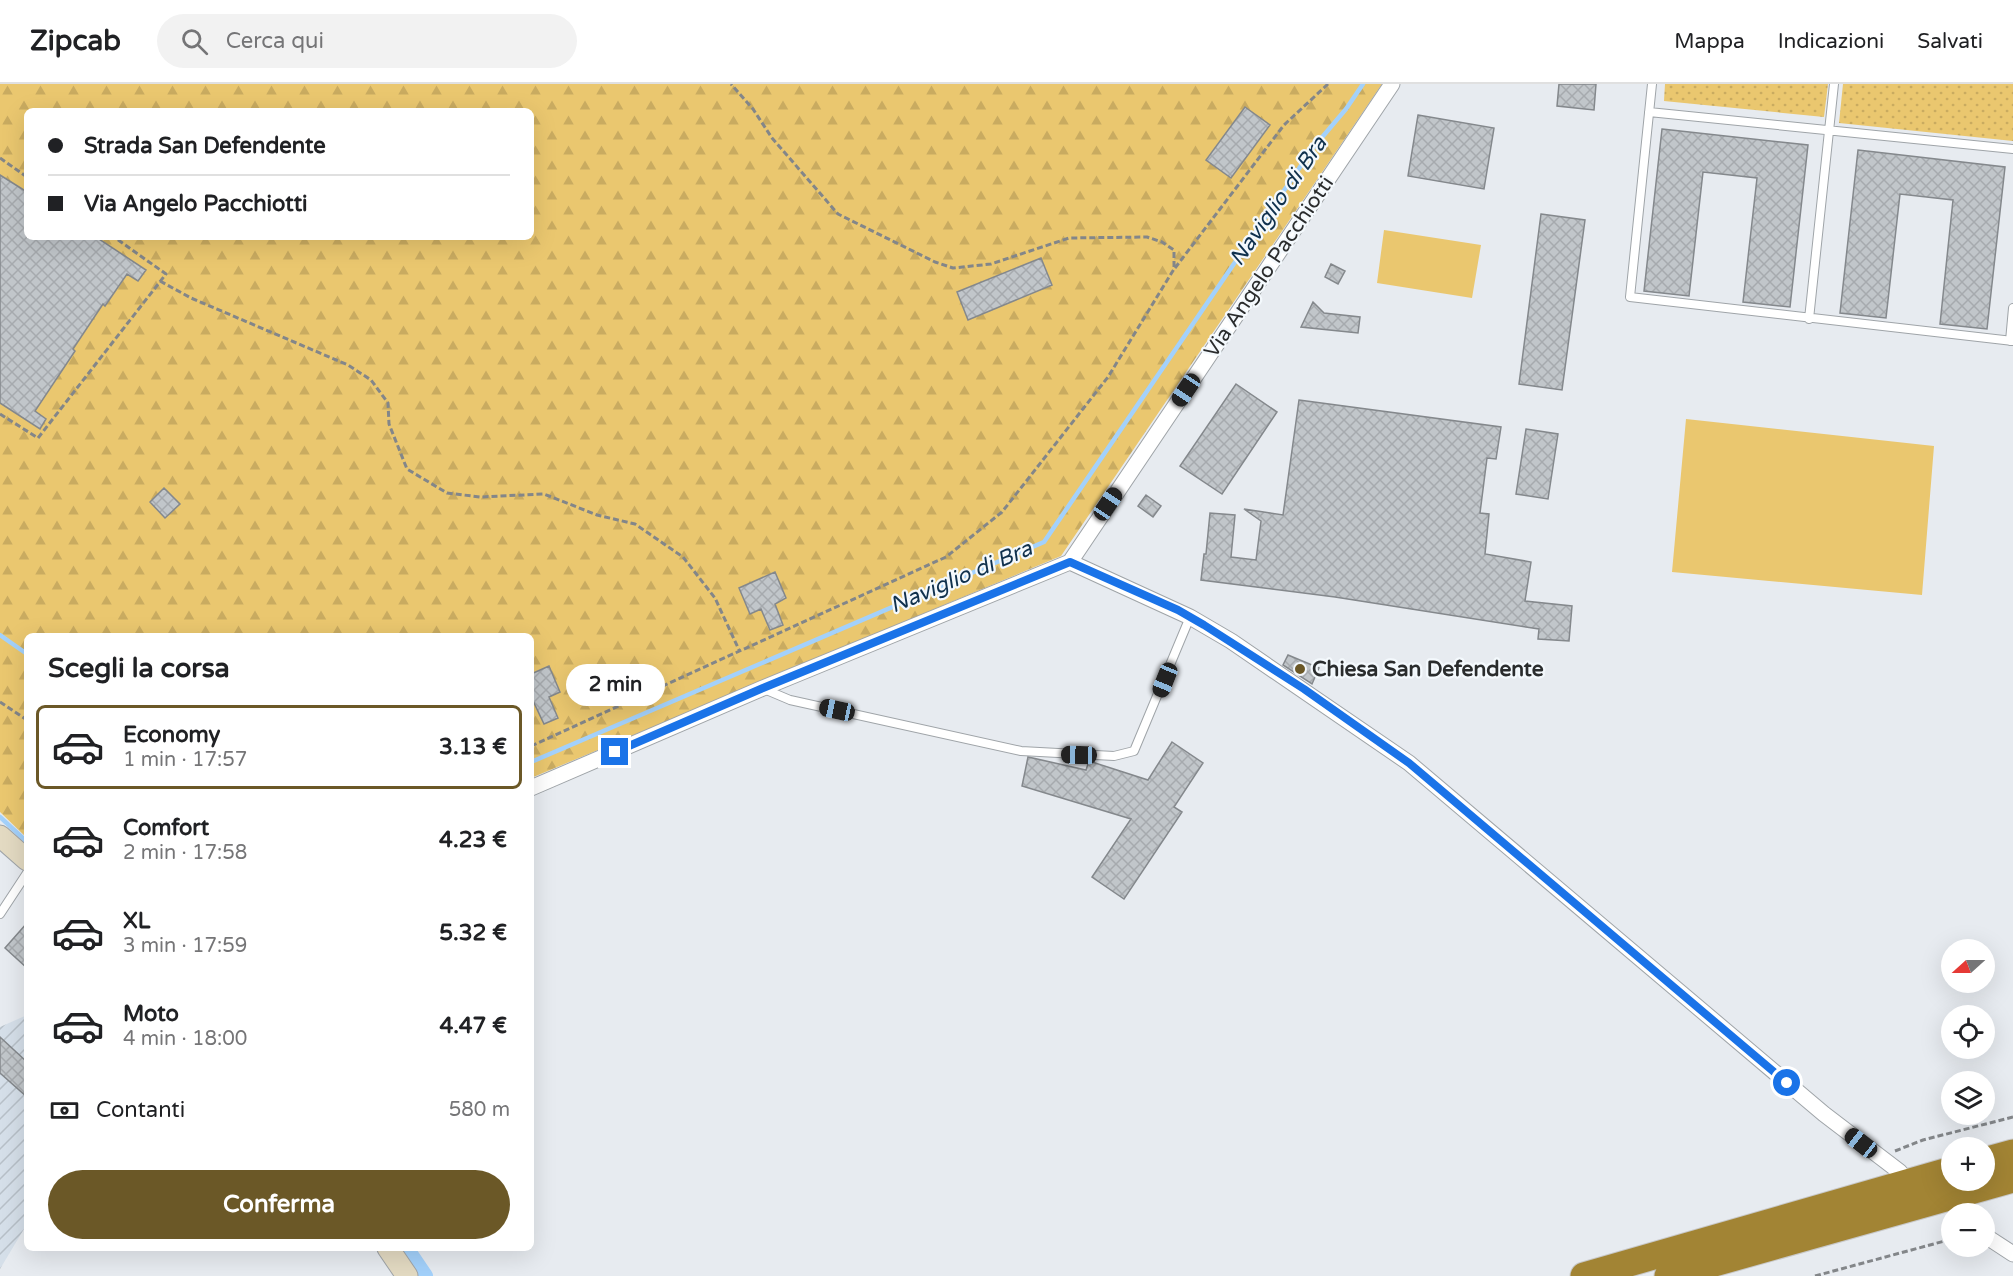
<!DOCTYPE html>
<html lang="it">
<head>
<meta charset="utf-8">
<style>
  body { margin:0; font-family:"Varela Round",sans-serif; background:#f2f2f2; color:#202124; height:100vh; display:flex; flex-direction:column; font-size:22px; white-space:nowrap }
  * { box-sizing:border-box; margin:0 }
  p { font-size:20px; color:#757577 }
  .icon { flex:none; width:33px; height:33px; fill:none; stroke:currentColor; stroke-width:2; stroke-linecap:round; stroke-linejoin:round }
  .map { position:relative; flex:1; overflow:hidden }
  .panel { position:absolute; left:24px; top:549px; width:510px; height:618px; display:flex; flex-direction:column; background:#fff; border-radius:9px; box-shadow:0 6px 24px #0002 }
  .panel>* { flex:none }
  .guide { position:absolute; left:24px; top:24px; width:510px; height:132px; border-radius:9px; box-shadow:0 6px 24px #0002; display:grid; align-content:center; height:132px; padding:0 24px; background:#fff }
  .needle { width:39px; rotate:249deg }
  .buttons { position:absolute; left:1941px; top:855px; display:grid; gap:12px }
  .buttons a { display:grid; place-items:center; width:54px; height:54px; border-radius:50%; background:#fff; box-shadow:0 6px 24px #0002; font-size:30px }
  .end { position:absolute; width:27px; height:27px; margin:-14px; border:8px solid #1a73e8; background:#fff; box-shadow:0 0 0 3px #fff }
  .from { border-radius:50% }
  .bubble { position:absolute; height:42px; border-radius:21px; background:#fff; box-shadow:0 6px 24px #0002; font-size:20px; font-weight:700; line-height:42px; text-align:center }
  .car { position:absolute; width:18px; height:36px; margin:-18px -9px; border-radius:8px; box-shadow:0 0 4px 2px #0007; background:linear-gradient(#222 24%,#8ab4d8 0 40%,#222 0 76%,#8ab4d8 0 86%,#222 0) }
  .guide b { display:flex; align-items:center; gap:21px; height:57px; font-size:22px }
  .guide b+b { border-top:2px solid #e0e0e0 }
  .guide i { width:15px; height:15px; background:#202124 }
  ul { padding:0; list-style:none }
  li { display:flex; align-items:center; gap:18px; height:84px; margin:0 12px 9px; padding:0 12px; border:3px solid transparent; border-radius:9px }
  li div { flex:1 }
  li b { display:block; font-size:22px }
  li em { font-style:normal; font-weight:700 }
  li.current { border-color:#6b5827 }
  li>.icon { width:54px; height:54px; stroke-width:1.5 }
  h2 { padding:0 24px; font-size:27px; line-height:72px }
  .pay { display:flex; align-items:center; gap:15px; height:66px; padding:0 24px; font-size:22px }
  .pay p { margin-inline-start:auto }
  .action { display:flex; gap:12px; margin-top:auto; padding:12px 24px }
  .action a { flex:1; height:69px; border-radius:36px; background:#6b5827; color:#fff; font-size:24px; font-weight:700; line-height:69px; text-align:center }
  header { display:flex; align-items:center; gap:36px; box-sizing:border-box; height:84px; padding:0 30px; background:#fff; border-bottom:2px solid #e0e0e0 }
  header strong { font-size:28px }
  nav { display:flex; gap:33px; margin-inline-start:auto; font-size:21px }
  .search { width:420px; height:54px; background:#f2f2f2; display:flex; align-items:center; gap:15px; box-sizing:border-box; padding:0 21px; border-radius:33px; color:#757577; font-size:22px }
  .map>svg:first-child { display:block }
  .industrial { fill:url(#industrial-furrows) }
  .grass { fill:url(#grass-dots) }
  .forest { fill:url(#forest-firs); fill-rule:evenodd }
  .pitch { fill:#eac76f }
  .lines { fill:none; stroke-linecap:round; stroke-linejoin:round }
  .stream { stroke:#a3d1fb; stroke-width:4.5 }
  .canal { stroke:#a3d1fb; stroke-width:16 }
  .building { fill:url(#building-cross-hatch); stroke:#84888c; stroke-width:1.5 }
  .lane-casing { stroke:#9fa4a8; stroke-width:10 }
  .street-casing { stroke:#9fa4a8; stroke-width:17 }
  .secondary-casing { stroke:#9fa4a8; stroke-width:23 }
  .highway-casing { stroke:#c8c8c8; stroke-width:29 }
  .path { stroke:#838689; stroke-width:3; stroke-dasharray:6 3; stroke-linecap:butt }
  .lane { stroke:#fff; stroke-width:8 }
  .street { stroke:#fff; stroke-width:15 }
  .secondary { stroke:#e3dac2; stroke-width:21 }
  .highway { stroke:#a28434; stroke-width:27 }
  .route { stroke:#1a73e8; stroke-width:8 }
  .poi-dot { fill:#6b5827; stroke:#f4f9fd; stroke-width:2 }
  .labels { text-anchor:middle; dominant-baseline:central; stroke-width:4.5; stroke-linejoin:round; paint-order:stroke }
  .street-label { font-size:21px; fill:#2a2c2d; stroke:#f4f9fd }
  .poi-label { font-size:21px; font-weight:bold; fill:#2a2c2d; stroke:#f4f9fd; text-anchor:start }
  .water-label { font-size:22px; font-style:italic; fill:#10314d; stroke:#f4f9fd }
</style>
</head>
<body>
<header>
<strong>Zipcab</strong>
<div class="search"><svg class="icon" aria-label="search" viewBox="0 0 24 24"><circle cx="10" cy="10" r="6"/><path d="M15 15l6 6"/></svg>Cerca qui</div>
<nav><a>Mappa</a><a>Indicazioni</a><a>Salvati</a></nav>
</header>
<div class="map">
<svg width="2013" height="1192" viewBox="0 0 2013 1192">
  <defs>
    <pattern id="industrial-furrows" width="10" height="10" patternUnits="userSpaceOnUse" patternTransform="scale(1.5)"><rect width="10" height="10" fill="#d5dfe9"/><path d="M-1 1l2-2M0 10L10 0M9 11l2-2" fill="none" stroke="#b7c0c8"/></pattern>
    <pattern id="grass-dots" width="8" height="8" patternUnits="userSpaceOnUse" patternTransform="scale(1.5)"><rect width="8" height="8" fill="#eac76f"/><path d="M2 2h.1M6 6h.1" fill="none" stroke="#c9ab60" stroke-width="1.8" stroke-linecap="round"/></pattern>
    <pattern id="forest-firs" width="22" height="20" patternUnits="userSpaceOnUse" patternTransform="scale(1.5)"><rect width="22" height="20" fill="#eac76f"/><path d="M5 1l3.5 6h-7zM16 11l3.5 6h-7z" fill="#c9ab60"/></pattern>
    <pattern id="building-cross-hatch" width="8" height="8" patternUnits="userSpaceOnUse" patternTransform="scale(1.5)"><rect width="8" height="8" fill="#c1c6ca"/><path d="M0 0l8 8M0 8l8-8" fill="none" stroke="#a6aaae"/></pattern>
  </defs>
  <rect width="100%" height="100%" fill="#e7ebf0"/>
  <path class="industrial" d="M27 931V1140L0 1185V943Z"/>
  <path class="grass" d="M1665 0H1828L1824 33 1664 17Z
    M1843 0H2013V57L1839 39Z"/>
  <path class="forest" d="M0 0H1382L1061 472 531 694V552H27V754L0 728ZM27 27H531V153H27Z"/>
  <path class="pitch" d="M1384 146 1481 161 1472 214 1377 199Z
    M1686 335 1934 362 1922 511 1672 488Z"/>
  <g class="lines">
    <path class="stream" d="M0 551 27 570
      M531 678 1044 458 1313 64 1346 25 1363 0
      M0 733 27 758"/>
    <path class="canal" d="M406 1164 425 1192"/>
  </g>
  <path class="building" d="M1559 0H1596L1594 26 1557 22Z
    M1245 23 1270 41 1231 94 1206 76Z
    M1418 31 1494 44 1484 105 1408 92Z
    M1662 45 1808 61 1790 223 1743 218 1757 94 1703 88 1689 212 1644 207Z
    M1858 66 2005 83 1987 245 1940 240 1953 116 1900 110 1886 234 1840 229Z
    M0 91 27 108V153H96L146 186 138 197 127 190 105 222 103 220 73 265 75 267 35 327 46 335 40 345 0 319Z
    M1541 130 1585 136 1562 306 1519 300Z
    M1041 174 1052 201 968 236 957 208Z
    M1331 180 1345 187 1338 200 1325 193Z
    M1313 218 1324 229 1360 233 1358 249 1301 243Z
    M1236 300 1277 328 1222 410 1180 382Z
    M1299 316 1501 343 1496 375 1487 374 1480 429 1489 430 1485 470 1531 478 1525 517 1572 522 1569 557 1538 555 1539 545 1335 513 1201 496 1204 470H1206L1210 429 1235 431 1231 473 1256 476 1261 437 1244 425 1283 431Z
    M1526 345 1558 350 1548 415 1516 410Z
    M164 404 180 420 165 434 150 418Z
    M1146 411 1161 422 1153 433 1138 422Z
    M775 488 786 514 775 520 783 541 770 546 761 525 750 530 739 504Z
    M1288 571 1319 584 1312 600 1283 581Z
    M549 582 560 608 549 613 558 634 544 640 534 619 531 620V590Z
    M1172 658 1203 679 1174 723 1182 728 1124 815 1092 793 1131 735 1022 702 1028 673 1086 686 1089 677 1148 696Z
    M27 839V884L5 864Z
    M0 953 27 978V1013L0 989Z"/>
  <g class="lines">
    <g class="lane-casing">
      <path id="lane" d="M1652 0 1630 213 2013 257
        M1649 28 2013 65
        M1809 235 1834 0
        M2010 257 2013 224
        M764 605 790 616 1021 667 1114 672 1134 667 1190 533
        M0 830 27 789"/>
    </g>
    <g class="street-casing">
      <path id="street" d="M1070 478 1190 533 1231 557 1409 679 1824 1030 1900 1088
        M531 704 763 604 1070 478 1392 0
        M1984 1151 2013 1170"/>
    </g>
    <g class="secondary-casing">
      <path id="secondary" d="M0 752 27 776
        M388 1164 407 1192"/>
    </g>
    <g class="highway-casing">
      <path id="highway" d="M1984 1077 2013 1069
        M1584 1192 1952 1086
        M1668 1192 2013 1095"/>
    </g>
    <path class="path" d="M0 74 27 93
      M1175 184 1284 41 1328 0
      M160 197 191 214 348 281 371 296 388 319 389 340 407 385 447 409 480 413 544 410 597 431 635 440 683 473 715 514 740 568
      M0 330 38 354 166 190 114 153
      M0 618 27 636
      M531 662 946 473 1002 428 1108 293 1174 185V166L1162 158 1147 153 1069 154 991 180 953 184 935 178 838 130 772 54 753 25 731 0
      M1895 1067 1923 1056 2013 1033
      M1815 1192 1952 1155"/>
    <use href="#lane" class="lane"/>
    <use href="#street" class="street"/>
    <use href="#secondary" class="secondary"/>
    <use href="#highway" class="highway"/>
  </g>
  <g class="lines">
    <path class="route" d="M615 668 763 604 1070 478 1178 526 1204 541 1304 605 1409 679 1787 999"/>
  </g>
  <circle class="poi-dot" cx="1300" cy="585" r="6"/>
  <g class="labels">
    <g class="street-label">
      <text transform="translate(1269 183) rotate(-56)">Via Angelo Pacchiotti</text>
    </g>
    <g class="poi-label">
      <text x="1312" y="585">Chiesa San Defendente</text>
    </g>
    <g class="water-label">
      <text transform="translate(1278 117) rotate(-55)">Naviglio di Bra</text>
      <text transform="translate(961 493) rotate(-23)">Naviglio di Bra</text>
    </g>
  </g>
</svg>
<div class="buttons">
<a><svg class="needle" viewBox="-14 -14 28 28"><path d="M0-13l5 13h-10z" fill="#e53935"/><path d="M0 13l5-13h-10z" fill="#757577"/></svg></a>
<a><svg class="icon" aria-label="locate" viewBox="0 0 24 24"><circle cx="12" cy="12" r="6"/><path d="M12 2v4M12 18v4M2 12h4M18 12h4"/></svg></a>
<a><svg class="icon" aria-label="layers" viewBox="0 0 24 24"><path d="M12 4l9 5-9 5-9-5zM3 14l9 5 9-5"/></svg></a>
<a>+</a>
<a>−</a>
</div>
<i class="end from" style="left:1787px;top:999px"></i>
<i class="end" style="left:615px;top:668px"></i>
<div class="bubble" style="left:566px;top:580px;width:99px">2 min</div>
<i class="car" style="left:1186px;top:306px;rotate:214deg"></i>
<i class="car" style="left:1108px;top:420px;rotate:34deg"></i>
<i class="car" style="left:1165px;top:596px;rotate:202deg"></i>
<i class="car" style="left:837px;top:626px;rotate:282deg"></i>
<i class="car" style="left:1079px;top:671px;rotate:271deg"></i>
<i class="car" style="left:1861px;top:1059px;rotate:308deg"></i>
<div class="guide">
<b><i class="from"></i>Strada San Defendente</b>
<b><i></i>Via Angelo Pacchiotti</b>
</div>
<section class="panel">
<h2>Scegli la corsa</h2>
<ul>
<li class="current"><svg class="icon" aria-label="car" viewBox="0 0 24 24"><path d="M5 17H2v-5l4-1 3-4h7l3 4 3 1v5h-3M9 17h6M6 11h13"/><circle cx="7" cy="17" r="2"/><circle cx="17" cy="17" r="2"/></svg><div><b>Economy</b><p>1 min · 17:57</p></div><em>3.13 €</em></li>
<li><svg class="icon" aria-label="car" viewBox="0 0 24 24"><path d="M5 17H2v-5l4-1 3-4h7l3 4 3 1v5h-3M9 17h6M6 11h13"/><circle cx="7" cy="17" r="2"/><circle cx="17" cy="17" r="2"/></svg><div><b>Comfort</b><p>2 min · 17:58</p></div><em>4.23 €</em></li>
<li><svg class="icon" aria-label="car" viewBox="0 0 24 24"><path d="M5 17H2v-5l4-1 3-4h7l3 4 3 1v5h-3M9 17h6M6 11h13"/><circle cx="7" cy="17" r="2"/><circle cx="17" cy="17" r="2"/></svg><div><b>XL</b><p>3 min · 17:59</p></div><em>5.32 €</em></li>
<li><svg class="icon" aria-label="car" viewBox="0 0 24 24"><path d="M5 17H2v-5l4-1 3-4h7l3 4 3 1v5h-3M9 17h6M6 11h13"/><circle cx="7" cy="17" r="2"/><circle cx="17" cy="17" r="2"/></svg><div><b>Moto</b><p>4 min · 18:00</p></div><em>4.47 €</em></li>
</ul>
<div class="pay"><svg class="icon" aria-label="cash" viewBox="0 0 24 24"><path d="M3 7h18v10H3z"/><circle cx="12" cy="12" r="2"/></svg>Contanti<p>580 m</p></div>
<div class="action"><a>Conferma</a></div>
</section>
</div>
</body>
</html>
